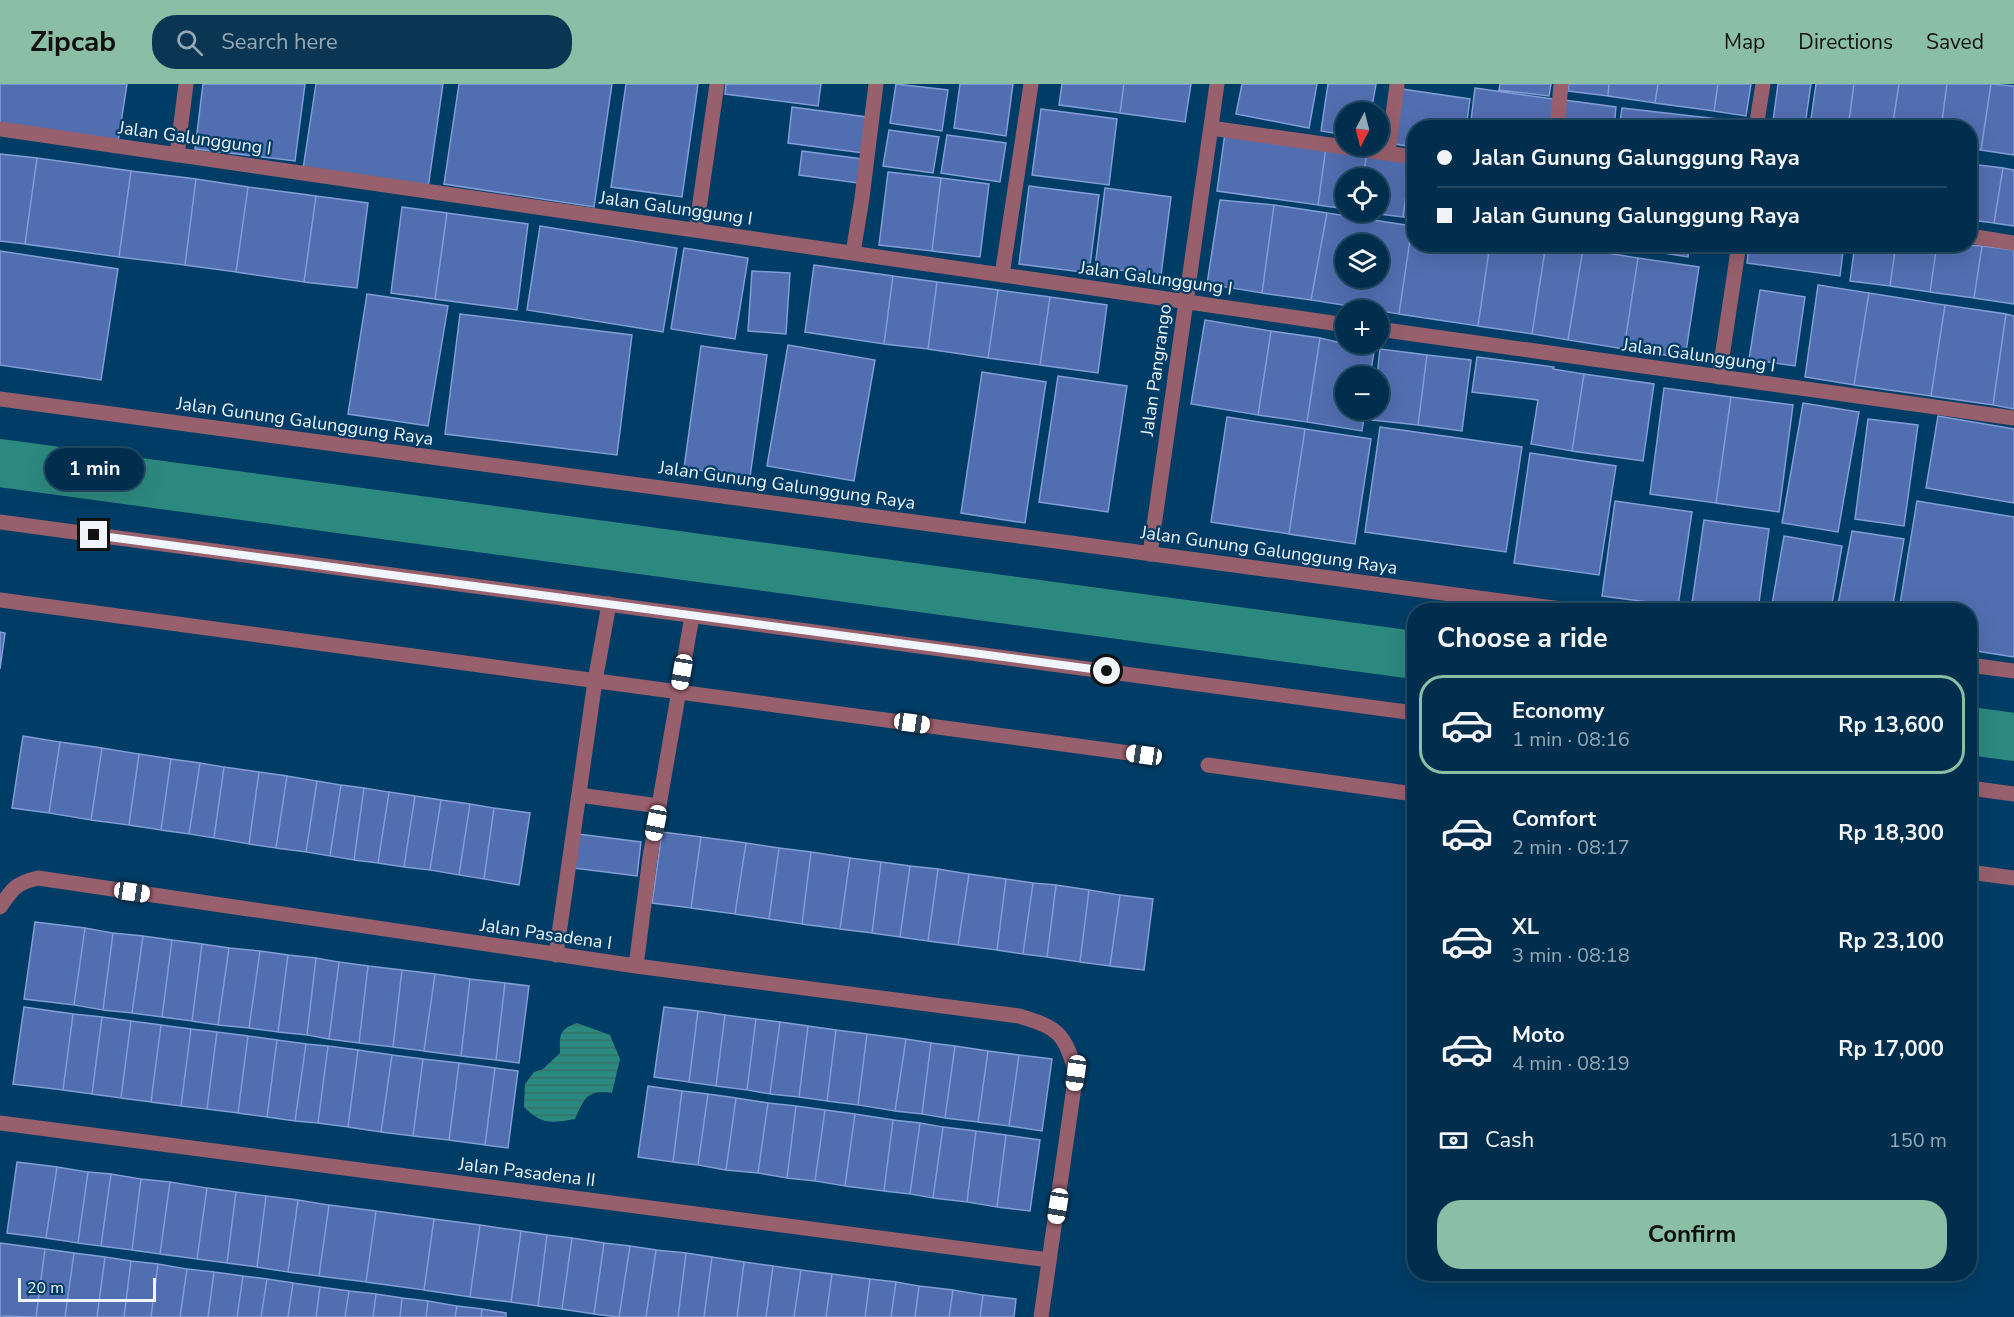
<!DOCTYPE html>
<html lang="en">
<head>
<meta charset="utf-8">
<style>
  body { margin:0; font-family:"Nunito Sans",sans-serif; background:#0a3653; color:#f1f3f6; height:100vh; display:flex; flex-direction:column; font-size:22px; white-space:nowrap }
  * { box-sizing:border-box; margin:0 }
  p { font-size:20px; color:#95a8b5 }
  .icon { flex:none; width:33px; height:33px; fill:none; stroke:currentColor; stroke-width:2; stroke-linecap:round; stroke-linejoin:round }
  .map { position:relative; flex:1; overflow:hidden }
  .details { position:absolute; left:1407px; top:519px; width:570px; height:678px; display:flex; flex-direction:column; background:#002e4c; border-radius:24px; box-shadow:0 6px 24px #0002,0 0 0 2px #224a64 }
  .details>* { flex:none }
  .hud { position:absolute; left:1407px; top:36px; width:570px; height:132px; border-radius:24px; box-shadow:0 6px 24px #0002,0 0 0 2px #224a64; display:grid; align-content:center; height:132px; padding:0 30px; background:#002e4c }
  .needle { width:39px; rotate:187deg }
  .fabs { position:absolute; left:1335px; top:18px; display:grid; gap:12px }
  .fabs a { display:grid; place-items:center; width:54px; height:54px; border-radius:50%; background:#002e4c; box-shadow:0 6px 24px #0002,0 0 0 2px #224a64; font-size:30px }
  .scale { position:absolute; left:18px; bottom:15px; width:138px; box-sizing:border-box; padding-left:6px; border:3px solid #eff5fa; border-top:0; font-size:16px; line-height:21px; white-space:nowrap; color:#eff5fa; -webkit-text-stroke:4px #003d66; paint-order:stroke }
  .end { position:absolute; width:27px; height:27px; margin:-14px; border:8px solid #eff5fa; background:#111; box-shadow:0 0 0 3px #111 }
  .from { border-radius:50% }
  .bubble { position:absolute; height:42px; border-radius:21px; background:#002e4c; box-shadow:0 6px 24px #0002,0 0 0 2px #224a64; font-size:20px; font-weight:700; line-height:42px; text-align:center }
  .car { position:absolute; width:18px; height:36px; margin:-18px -9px; border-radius:8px; box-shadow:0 0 4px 2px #0007; background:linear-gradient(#fff 24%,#345 0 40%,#fff 0 76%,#345 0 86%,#fff 0) }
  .hud b { display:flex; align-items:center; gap:21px; height:57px; font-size:22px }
  .hud b+b { border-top:2px solid #224a64 }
  .hud i { width:15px; height:15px; background:#f1f3f6 }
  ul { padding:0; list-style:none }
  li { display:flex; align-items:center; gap:18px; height:99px; margin:0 12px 9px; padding:0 18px; border:3px solid transparent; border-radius:24px }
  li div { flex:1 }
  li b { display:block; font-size:22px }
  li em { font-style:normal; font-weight:700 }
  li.selected { border-color:#8abfa5 }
  li>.icon { width:54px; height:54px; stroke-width:1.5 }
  h2 { padding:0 30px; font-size:27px; line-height:72px }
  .pay { display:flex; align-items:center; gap:15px; height:66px; padding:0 30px; font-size:22px }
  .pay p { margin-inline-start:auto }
  .action { display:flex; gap:12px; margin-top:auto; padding:12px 30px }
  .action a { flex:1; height:69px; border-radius:24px; background:#8abfa5; color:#111; font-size:24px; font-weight:700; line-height:69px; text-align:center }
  header { display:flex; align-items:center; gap:36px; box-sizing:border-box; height:84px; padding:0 30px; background:#8abfa5; color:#111 }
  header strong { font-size:28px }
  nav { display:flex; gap:33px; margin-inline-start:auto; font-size:21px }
  .search { width:420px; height:54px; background:#0a3653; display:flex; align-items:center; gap:15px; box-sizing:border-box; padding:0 21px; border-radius:24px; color:#95a8b5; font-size:22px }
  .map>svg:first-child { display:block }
  .water { fill:url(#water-rules) }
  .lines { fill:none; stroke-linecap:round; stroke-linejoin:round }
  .canal { stroke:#2c897f; stroke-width:48 }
  .building { fill:#516eb0; stroke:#839dd7; stroke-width:1.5; fill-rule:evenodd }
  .service { stroke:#985f6c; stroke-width:15 }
  .minor { stroke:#985f6c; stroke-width:15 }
  .tertiary { stroke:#985f6c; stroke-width:15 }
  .route { stroke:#eff5fa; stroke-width:8 }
  .labels { text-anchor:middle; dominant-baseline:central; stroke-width:4.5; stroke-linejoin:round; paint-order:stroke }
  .street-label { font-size:18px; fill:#eff5fa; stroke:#003d66 }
</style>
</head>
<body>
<header>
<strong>Zipcab</strong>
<div class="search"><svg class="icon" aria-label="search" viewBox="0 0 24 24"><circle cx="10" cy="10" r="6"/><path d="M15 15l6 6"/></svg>Search here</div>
<nav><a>Map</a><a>Directions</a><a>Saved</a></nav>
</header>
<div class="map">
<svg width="2014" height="1233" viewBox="0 0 2014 1233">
  <defs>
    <pattern id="water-rules" width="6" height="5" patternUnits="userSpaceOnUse" patternTransform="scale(1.5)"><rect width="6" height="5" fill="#2c897f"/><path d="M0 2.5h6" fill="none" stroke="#37706a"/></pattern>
  </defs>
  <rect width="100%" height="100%" fill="#003d66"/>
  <path class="water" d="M577 939 610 951 620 975 612 1009C587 1006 585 1013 575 1035 552 1039 541 1041 524 1023L525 1000 534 988 543 985 560 969C560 951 558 946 577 939Z"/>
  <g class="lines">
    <path class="canal" d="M0 379 1414 571
      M1970 647 2014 653"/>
  </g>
  <path class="building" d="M0 0H127L118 58 0 39Z
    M203 0H305L295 77 195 65Z
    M316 0H443L428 104 303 85Z
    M459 0H612L594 123 444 100Z
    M626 0H698L682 113 611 103Z
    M726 0H821L818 22 725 10Z
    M896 0 948 6 942 47 890 39Z
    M960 0H1013L1006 52 954 44Z
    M1062 0H1124L1120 29 1059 21Z
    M1124 0H1191L1185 38 1120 29Z
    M1242 0H1317L1309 44 1236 30Z
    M1328 0H1376L1371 28H1346V51L1321 47Z
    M1500 0H1551L1549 12 1499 6Z
    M1569 0H1609L1608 12 1568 7Z
    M1609 0H1658L1655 19 1608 12Z
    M1658 0H1718L1714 27 1655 19Z
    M1718 0H1751L1746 32 1714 27Z
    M1778 0H1811L1805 41 1773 37Z
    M1816 0H1854L1848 44 1810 42Z
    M1854 0H1899L1892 44H1848Z
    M1899 0H1947L1941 44H1892Z
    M1947 0H1991L1981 66 1970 64V44H1941Z
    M1991 0 2014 2V71L1981 66Z
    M1475 4 1560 16 1556 44H1470Z
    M1402 5 1470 15 1466 44H1414V63L1395 60Z
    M1564 16 1616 23 1614 44H1561Z
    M792 23 867 33 863 69 788 59Z
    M1622 24 1718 35 1717 44H1619Z
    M1041 25 1117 35 1109 101 1032 91Z
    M889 46 939 53 933 89 883 82Z
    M1225 49 1326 63 1318 121 1217 107Z
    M947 51 1006 59 1000 98 941 89Z
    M1326 63 1367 68 1363 94H1346V125L1318 121Z
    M802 67 862 75 858 99 799 91Z
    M1367 68 1411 75 1403 133 1361 128H1378V94H1363Z
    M0 70 37 74 25 160 0 157Z
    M37 74 131 87 119 173 25 160Z
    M1411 75H1414V135L1403 133Z
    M1970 80 2003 84 1994 139 1970 136Z
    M2003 84 2014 86V142L1994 139Z
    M131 87 196 95 185 181 119 173Z
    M888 88 941 94 932 167 879 161Z
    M941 94 989 100 980 173 932 167Z
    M196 95 248 103 236 188 185 181Z
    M1029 102 1099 111 1089 189 1019 180Z
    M248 103 316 112 304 198 236 188Z
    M1105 104 1171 113 1161 191 1095 183Z
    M316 112 368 119 357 204 304 198Z
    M1220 116 1274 121 1262 209 1207 200Z
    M1274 121 1327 129 1311 216 1262 209Z
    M402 123 447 129 435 215 391 209Z
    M447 129 528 140 517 226 435 215Z
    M1327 129 1412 142 1399 230 1311 216ZM1346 160H1378V194H1346Z
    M540 142 677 164 663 248 527 226Z
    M1412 142H1414V160H1490L1478 242 1399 230Z
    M1490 160H1546L1532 250 1478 242Z
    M1546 160 1583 165 1568 256 1532 250Z
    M1609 160H1689L1688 173Z
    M1749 160H1844L1840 192 1747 179Z
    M1855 160H1896L1890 202 1850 197Z
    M1896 160H1937L1930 208 1890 202Z
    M1937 160 1982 162 1974 214 1930 208Z
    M1982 162 2014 166V220L1974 214Z
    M684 164 748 174 735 255 671 245Z
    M1583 165 1638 174 1624 265 1568 256Z
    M0 167 118 185 101 296 0 281Z
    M1638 174 1699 183 1685 274 1624 265Z
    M814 181 893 192 884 260 805 248Z
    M752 187 790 189 786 250 748 247Z
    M893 192 937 198 928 265 884 260Z
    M937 198 998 206 988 274 928 265Z
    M1818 201 1869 209 1854 301 1805 293Z
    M998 206 1050 213 1040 281 988 274Z
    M1760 206 1805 213 1795 282 1749 275Z
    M1869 209 1945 221 1931 312 1854 301Z
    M367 210 448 222 428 342 348 330Z
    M1050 213 1107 221 1098 289 1040 281Z
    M1945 221 2006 230 1993 321 1931 312Z
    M460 230 632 251 617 371 445 350Z
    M2006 230 2014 232V325L1993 321Z
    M1205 236 1271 247 1258 331 1191 320Z
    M1271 247 1320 254 1307 338 1258 331Z
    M1320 254 1346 260 1375 262 1370 292H1346V326H1365L1362 347 1307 338Z
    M788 261 875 276 854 397 767 382Z
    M701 262 767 271 750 393 684 384Z
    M1380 265 1427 271 1418 341 1372 336 1373 326H1378L1377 292Z
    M1427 271 1471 276 1462 347 1418 341Z
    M1477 273 1554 283 1553 285 1584 290 1572 367 1531 360 1538 316 1472 308Z
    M982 288 1046 298 1025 439 961 429Z
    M1584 290 1654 300 1643 377 1572 367Z
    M1058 292 1127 302 1108 428 1039 418Z
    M1664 304 1731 313 1716 419 1650 410Z
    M1731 313 1793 321 1779 428 1716 419Z
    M1803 319 1859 328 1838 448 1782 439Z
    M1938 332 2014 345V419L1926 404Z
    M1227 333 1305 345 1289 450 1211 438Z
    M1868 335 1918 341 1904 442 1855 435Z
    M1380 343 1522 363 1506 468 1365 448Z
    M1305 345 1371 355 1355 460 1289 450Z
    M1530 369 1616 382 1599 491 1514 479Z
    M1615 417 1692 428 1678 522 1602 512Z
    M1917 417 2014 433V573L1970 566V526H1899Z
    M1704 436 1769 445 1758 526H1691Z
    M1852 447 1904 455 1892 526H1837Z
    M1784 452 1842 462 1831 526H1771Z
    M0 548 5 549 0 585Z
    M23 652 60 658 49 729 12 724Z
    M60 658 102 664 91 736 49 729Z
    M102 664 139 670 129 741 91 736Z
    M139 670 171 675 161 746 129 741Z
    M171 675 200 679 189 750 161 746Z
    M200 679 224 683 214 754 189 750Z
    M224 683 259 688 249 760 214 754Z
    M259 688 287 692 276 764 249 760Z
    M287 692 317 697 306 768 276 764Z
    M317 697 341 701 330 772 306 768Z
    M341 701 364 704 354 776 330 772Z
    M364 704 389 708 378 779 354 776Z
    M389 708 415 712 404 783 378 779Z
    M415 712 441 716 430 786 404 783Z
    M441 716 470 720 459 791 430 786Z
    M470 720 494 724 484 795 459 791Z
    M494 724 530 729 519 801 484 795Z
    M662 748 701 753 691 824 652 819Z
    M578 750 641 758 637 792 574 784Z
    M701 753 746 759 735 830 691 824Z
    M746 759 779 764 769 835 735 830Z
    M779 764 811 768 802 840 769 835Z
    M811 768 850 774 840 845 802 840Z
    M850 774 881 778 872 849 840 845Z
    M881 778 910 782 900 853 872 849Z
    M910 782 938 785 928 857 900 853Z
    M938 785 969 790 958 861 928 857Z
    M969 790 1006 795 997 866 958 861Z
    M1006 795 1033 799 1023 870 997 866Z
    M1033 799 1056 801 1047 873 1023 870Z
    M1056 801 1089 806 1080 878 1047 873Z
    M1089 806 1120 811 1110 882 1080 878Z
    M1120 811 1153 815 1144 886 1110 882Z
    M35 838 85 844 74 921 24 915Z
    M85 844 113 849 103 926 74 921Z
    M113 849 143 852 132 929 103 926Z
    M143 852 172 856 162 933 132 929Z
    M172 856 202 860 192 937 162 933Z
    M202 860 229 864 218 941 192 937Z
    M229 864 260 867 249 944 218 941Z
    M260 867 288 871 278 948 249 944Z
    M288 871 316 874 307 951 278 948Z
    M316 874 339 878 329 955 307 951Z
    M339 878 368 882 359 959 329 955Z
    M368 882 402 886 393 963 359 959Z
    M402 886 435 890 424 967 393 963Z
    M435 890 470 895 461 972 424 967Z
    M470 895 505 899 496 976 461 972Z
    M505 899 529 902 519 979 496 976Z
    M24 923 73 930 63 1006 13 1000Z
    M664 923 698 927 689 998 654 993Z
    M698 927 725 931 716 1002 689 998Z
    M73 930 102 933 92 1010 63 1006Z
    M725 931 756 935 747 1006 716 1002Z
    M102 933 131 937 121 1014 92 1010Z
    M756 935 780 938 770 1010 747 1006Z
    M131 937 161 941 151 1018 121 1014Z
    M780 938 808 942 799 1013 770 1010Z
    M161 941 191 945 181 1022 151 1018Z
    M808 942 836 946 827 1017 799 1013Z
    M191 945 217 948 207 1025 181 1022Z
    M836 946 867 950 858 1021 827 1017Z
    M217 948 248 952 238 1029 207 1025Z
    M867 950 906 955 895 1027 858 1021Z
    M248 952 277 956 267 1033 238 1029Z
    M906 955 931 959 922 1030 895 1027Z
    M277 956 306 960 295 1037 267 1033Z
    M931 959 955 962 945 1034 922 1030Z
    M306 960 328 962 318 1039 295 1037Z
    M328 962 358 966 348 1043 318 1039Z
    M955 962 988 967 978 1038 945 1034Z
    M358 966 392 971 381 1048 348 1043Z
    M988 967 1019 971 1009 1042 978 1038Z
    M392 971 423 975 413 1052 381 1048Z
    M1019 971 1052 975 1042 1047 1009 1042Z
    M423 975 459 979 449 1056 413 1052Z
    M459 979 495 984 485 1061 449 1056Z
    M495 984 518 987 508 1064 485 1061Z
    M648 1002 682 1007 673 1078 638 1073Z
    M682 1007 708 1010 698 1081 673 1078Z
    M708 1010 736 1014 726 1086 698 1081Z
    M736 1014 768 1019 758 1089 726 1086Z
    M768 1019 796 1022 787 1094 758 1089Z
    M796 1022 825 1026 815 1097 787 1094Z
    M825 1026 855 1030 845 1102 815 1097Z
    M855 1030 893 1036 884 1107 845 1102Z
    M893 1036 920 1039 910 1110 884 1107Z
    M920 1039 943 1043 933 1114 910 1110Z
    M943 1043 976 1047 967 1118 933 1114Z
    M976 1047 1006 1051 997 1123 967 1118Z
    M1006 1051 1040 1056 1030 1127 997 1123Z
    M17 1078 57 1083 46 1154 7 1149Z
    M57 1083 88 1088 78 1159 46 1154Z
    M88 1088 111 1090 101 1162 78 1159Z
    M111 1090 141 1095 132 1166 101 1162Z
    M141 1095 170 1098 160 1170 132 1166Z
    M170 1098 207 1104 197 1175 160 1170Z
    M207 1104 236 1108 227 1179 197 1175Z
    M236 1108 266 1112 257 1183 227 1179Z
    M266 1112 298 1116 288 1188 257 1183Z
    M298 1116 329 1121 319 1192 288 1188Z
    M329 1121 376 1127 366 1198 319 1192Z
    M376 1127 434 1135 424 1206 366 1198Z
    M434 1135 480 1141 470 1213 424 1206Z
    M480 1141 521 1147 511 1218 470 1213Z
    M521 1147 547 1151 538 1222 511 1218Z
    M547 1151 572 1154 562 1225 538 1222Z
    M572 1154 604 1159 594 1230 562 1225Z
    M0 1159 45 1165 36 1233 0 1232Z
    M604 1159 630 1162 619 1233 594 1230Z
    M630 1162 656 1166 646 1233H619Z
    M45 1165 74 1169 65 1233H36Z
    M656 1166 686 1169 678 1233H646Z
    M74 1169 105 1173 97 1233H65Z
    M686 1169 712 1173 704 1233H678Z
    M105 1173 131 1177 124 1233H97Z
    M712 1173 744 1178 737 1233H704Z
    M131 1177 158 1180 151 1233H124Z
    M744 1178 773 1182 766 1233H737Z
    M158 1180 187 1185 180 1233H151Z
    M773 1182 801 1186 794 1233H766Z
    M187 1185 214 1188 208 1233H180Z
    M801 1186 832 1190 826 1233H794Z
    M214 1188 243 1192 237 1233H208Z
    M832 1190 870 1195 865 1233H826Z
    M243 1192 267 1195 261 1233H237Z
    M267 1195 293 1199 288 1233H261Z
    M870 1195 896 1198 891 1233H865Z
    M896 1198 919 1202 915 1233H891Z
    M293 1199 320 1203 316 1233H288Z
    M919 1202 953 1206 949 1233H915Z
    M320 1203 349 1207 345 1233H316Z
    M953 1206 983 1211 980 1233H949Z
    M349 1207 376 1210 373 1233H345Z
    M376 1210 402 1214 400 1233H373Z
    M983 1211 1016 1215 1014 1233H980Z
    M402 1214 428 1217 426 1233H400Z
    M428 1217 457 1222 455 1233H426Z
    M457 1222 482 1225 481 1233H455Z
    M482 1225 506 1229V1233H481Z"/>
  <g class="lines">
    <path class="service" d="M0 516 1144 671
      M1208 681 1414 710
      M1970 788 2014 794"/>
    <path class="minor" d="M1211 44 1414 73
      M1557 44 1561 0
      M1756 44 1763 0
      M0 45 1346 241
      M1388 69 1397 0
      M177 71 186 0
      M696 146 717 0
      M1970 152 2014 159
      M853 169 862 114 876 0
      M1002 191 1031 0
      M1378 245 2014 334
      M1719 293 1739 160
      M1150 470 1217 0
      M579 711 659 722
      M0 823C12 805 16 799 38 794L636 882 1019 932C1059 944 1064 949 1076 989L1041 1233
      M556 871 595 597 609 520
      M636 882 650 773 692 532
      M0 1039 1049 1176"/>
    <path class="tertiary" d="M0 315 1569 526
      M0 438 1414 629
      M1970 581 2014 587
      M1970 704 2014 710"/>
  </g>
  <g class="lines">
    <path class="route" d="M94 451 1107 587"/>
  </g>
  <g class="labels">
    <g class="street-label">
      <text transform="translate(195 54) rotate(8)">Jalan Galunggung I</text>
      <text transform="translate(676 124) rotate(8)">Jalan Galunggung I</text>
      <text transform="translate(1156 194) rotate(8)">Jalan Galunggung I</text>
      <text transform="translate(1699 271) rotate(8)">Jalan Galunggung I</text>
      <text transform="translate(1156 286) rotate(-82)">Jalan Pangrango</text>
      <text transform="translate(305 337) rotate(8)">Jalan Gunung Galunggung Raya</text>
      <text transform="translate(787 401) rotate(8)">Jalan Gunung Galunggung Raya</text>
      <text transform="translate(1269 466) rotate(8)">Jalan Gunung Galunggung Raya</text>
      <text transform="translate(546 850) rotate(8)">Jalan Pasadena I</text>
      <text transform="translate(527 1088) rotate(7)">Jalan Pasadena II</text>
    </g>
  </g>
</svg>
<div class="fabs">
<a><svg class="needle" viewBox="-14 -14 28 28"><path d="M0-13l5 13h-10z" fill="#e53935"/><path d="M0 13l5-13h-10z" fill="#95a8b5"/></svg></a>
<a><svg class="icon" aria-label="locate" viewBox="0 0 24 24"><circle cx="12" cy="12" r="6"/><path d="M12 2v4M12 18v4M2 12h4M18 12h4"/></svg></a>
<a><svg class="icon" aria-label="layers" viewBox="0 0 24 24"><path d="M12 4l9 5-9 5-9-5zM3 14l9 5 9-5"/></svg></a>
<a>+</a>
<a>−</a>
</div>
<div class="scale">20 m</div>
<i class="end from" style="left:1107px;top:587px"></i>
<i class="end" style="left:94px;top:451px"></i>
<div class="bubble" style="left:45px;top:364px;width:99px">1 min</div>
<i class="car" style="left:682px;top:588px;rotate:190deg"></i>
<i class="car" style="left:912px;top:639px;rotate:98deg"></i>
<i class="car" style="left:1144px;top:671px;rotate:278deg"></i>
<i class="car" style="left:656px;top:739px;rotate:191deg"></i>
<i class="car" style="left:132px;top:808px;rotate:98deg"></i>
<i class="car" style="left:1076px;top:989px;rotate:188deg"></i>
<i class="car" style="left:1058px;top:1122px;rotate:189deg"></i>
<div class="hud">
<b><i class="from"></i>Jalan Gunung Galunggung Raya</b>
<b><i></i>Jalan Gunung Galunggung Raya</b>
</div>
<section class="details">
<h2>Choose a ride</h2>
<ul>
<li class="selected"><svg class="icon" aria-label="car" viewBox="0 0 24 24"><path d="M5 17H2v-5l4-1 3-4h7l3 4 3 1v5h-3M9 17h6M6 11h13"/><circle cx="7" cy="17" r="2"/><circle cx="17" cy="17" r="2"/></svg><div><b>Economy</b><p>1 min · 08:16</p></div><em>Rp 13,600</em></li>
<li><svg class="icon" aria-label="car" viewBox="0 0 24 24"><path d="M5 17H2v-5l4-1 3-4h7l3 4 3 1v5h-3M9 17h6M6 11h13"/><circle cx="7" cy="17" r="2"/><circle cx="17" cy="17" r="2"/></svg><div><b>Comfort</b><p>2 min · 08:17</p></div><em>Rp 18,300</em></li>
<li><svg class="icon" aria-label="car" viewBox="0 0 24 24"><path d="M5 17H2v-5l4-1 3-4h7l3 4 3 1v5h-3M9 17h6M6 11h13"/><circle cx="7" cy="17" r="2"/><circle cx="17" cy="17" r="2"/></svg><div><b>XL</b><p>3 min · 08:18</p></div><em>Rp 23,100</em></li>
<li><svg class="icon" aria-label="car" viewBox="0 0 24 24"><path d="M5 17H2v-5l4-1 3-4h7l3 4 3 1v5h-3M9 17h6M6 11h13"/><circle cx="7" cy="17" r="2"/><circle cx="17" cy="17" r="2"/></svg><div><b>Moto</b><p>4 min · 08:19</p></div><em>Rp 17,000</em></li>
</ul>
<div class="pay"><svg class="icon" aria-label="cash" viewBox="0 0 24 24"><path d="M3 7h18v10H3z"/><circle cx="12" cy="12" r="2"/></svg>Cash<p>150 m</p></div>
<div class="action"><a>Confirm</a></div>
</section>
</div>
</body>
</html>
